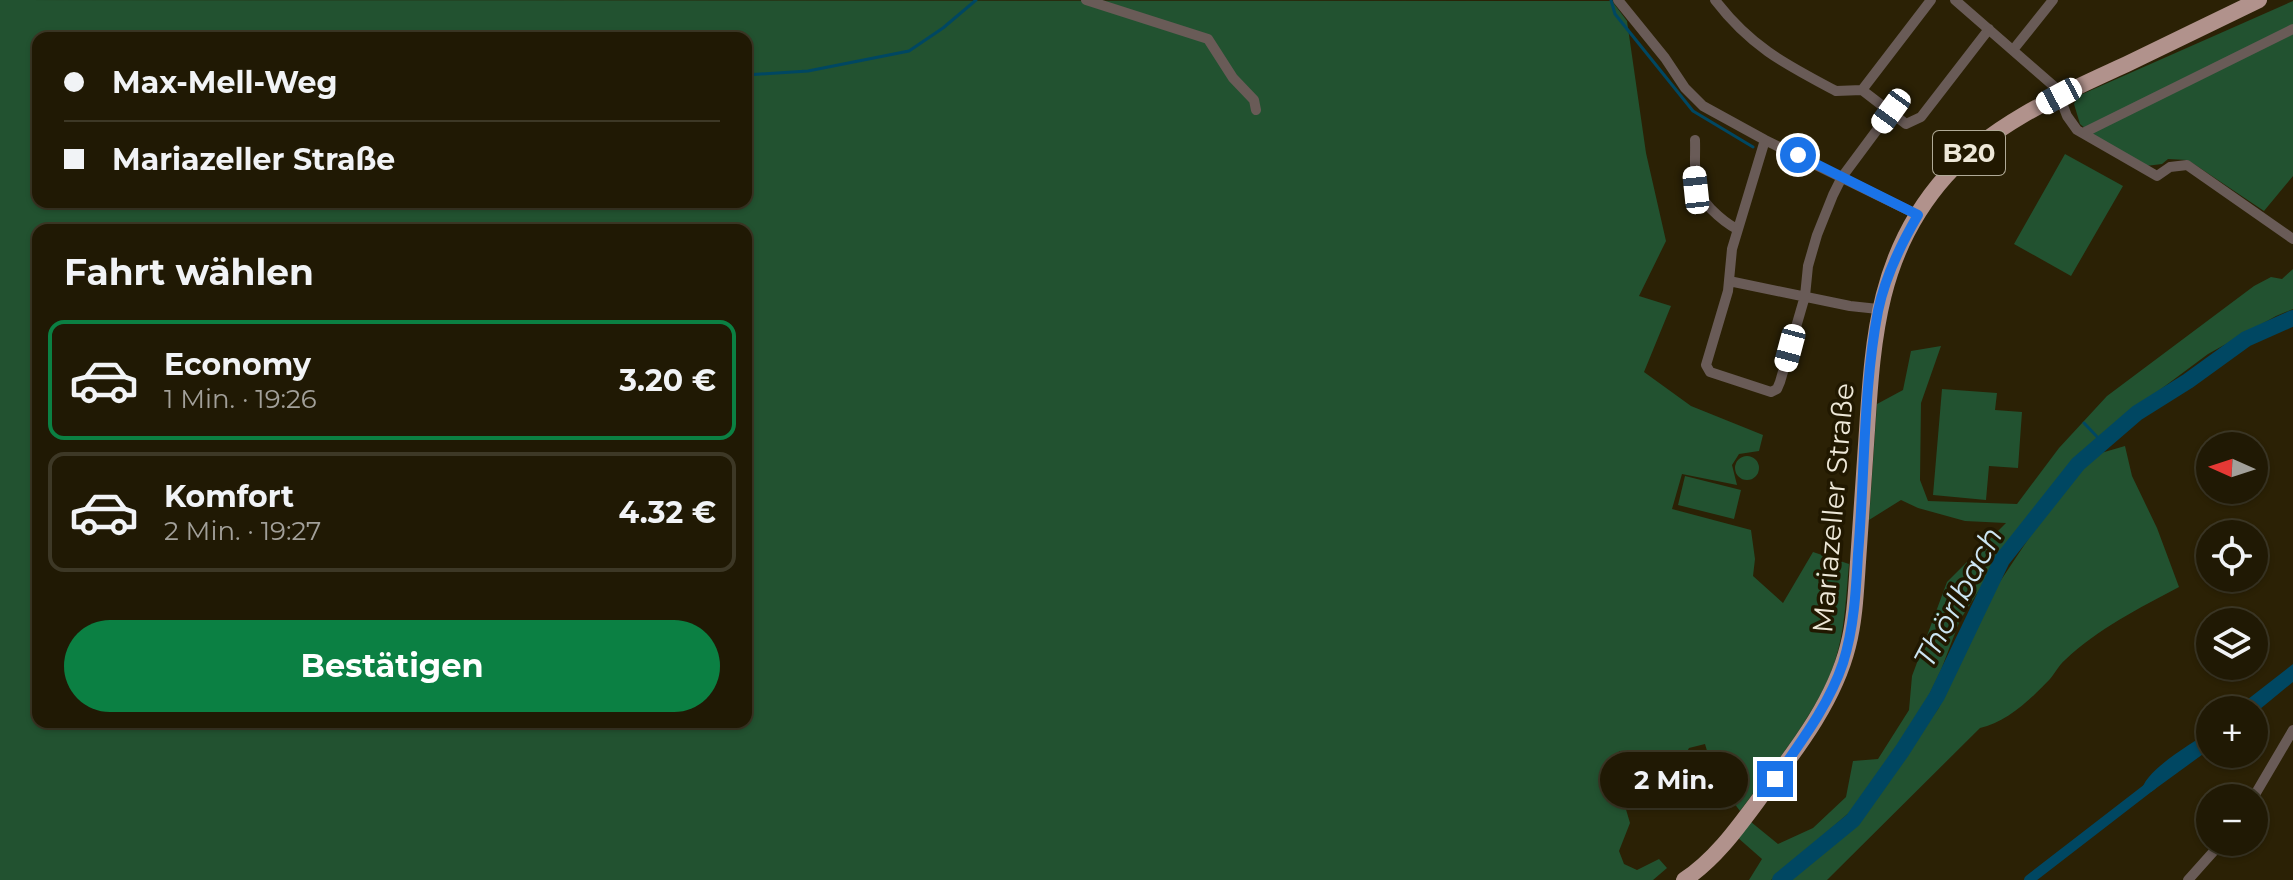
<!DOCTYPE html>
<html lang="de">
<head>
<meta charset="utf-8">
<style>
  body { margin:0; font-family:Montserrat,sans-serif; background:#28220e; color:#f1f3f6; height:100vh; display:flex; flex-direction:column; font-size:30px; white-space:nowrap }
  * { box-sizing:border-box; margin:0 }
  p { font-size:26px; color:#a2a09a }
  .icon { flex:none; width:44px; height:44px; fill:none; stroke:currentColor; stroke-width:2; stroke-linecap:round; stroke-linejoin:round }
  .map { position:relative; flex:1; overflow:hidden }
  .details { position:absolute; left:32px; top:224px; width:720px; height:504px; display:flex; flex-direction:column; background:#201904; border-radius:16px; box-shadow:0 2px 6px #0004,0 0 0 2px #3d3826 }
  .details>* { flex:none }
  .banner { position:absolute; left:32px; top:32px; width:720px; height:176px; border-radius:16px; box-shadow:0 2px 6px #0004,0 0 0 2px #3d3826; display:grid; align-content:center; height:176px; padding:0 32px; background:#201904 }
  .needle { width:52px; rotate:273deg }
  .fabs { position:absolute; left:2196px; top:432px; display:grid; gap:16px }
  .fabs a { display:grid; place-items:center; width:72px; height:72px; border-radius:50%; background:#201904; box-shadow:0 2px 6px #0004,0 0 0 2px #3d3826; font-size:40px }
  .end { position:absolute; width:36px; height:36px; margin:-18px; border:10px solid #1a73e8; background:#fff; box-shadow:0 0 0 4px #fff }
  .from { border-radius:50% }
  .bubble { position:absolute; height:56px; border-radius:28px; background:#201904; box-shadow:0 2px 6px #0004,0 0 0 2px #3d3826; font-size:26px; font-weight:700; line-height:56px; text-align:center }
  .car { position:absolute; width:24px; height:48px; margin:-24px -12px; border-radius:10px; box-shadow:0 0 6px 2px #0007; background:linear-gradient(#fff 24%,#345 0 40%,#fff 0 76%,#345 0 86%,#fff 0) }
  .banner b { display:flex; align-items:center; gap:28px; height:76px; font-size:30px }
  .banner b+b { border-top:2px solid #3d3826 }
  .banner i { width:20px; height:20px; background:#f1f3f6 }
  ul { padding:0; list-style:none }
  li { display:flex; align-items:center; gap:24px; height:120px; margin:0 16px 12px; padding:0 16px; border:4px solid #3d3826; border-radius:16px }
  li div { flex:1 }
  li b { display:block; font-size:30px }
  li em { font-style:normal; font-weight:700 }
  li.on { border-color:#0b8043 }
  li>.icon { width:72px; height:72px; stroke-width:1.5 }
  h2 { padding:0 32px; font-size:36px; line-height:96px }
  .button { display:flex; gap:16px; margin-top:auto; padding:16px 32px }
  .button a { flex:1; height:92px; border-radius:48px; background:#0b8043; color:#fff; font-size:32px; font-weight:700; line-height:92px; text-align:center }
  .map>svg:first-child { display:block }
  .green { fill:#225230; fill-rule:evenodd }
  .water { fill:#004762 }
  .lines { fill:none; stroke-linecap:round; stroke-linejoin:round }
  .stream { stroke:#004762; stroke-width:3 }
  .canal { stroke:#004762; stroke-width:10 }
  .river { stroke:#004762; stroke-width:16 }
  .minor { stroke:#695b57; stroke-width:10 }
  .primary { stroke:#b1928c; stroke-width:16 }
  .route { stroke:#1a73e8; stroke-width:10 }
  .labels { text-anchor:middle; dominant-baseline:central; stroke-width:7; stroke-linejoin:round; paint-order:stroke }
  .shield { fill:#211800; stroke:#b0aa97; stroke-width:2 }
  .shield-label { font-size:26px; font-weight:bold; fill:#eee8d8 }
  .street-label { font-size:28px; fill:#eee8d8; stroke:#211800 }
  .water-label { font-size:30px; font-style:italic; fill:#cce5f2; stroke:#211800 }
</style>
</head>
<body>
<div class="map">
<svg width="2293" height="880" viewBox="0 0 2293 880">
  <rect width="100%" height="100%" fill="#2b2105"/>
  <path class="green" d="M0 0 1612 1 1627 21 1646 153 1666 241 1639 296 1671 306 1644 372 1691 406 1763 435 1759 451 1739 454 1732 465 1737 485 1682 474 1672 509 1751 530 1755 559 1753 576 1783 603 1813 552 1849 564C1846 597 1845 630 1835 661 1819 711 1771 769 1740 811L1715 778 1705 744 1689 748 1674 775 1619 751 1617 779 1630 823 1619 851 1624 864 1637 870 1659 859 1667 868 1653 880H0ZM38 38H746V202H38ZM38 230H746V722H38Z
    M2293 1V176L2264 211 2194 164 2187 160 2168 159 2162 164 2146 166 2093 135 2080 124 2074 104 2078 96Z
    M2065 154 2123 186 2071 276 2014 244Z
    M2293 269V309L2276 316 2208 354 2118 421 2072 460 2013 537 1960 620 1941 670 1911 733 1858 805 1771 880H1749L1762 859 1737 837 1751 822 1778 844 1813 828 1846 797 1853 761 1878 759 1909 710 1912 676 1947 582 2006 523 1965 521 1918 508 1901 500 1869 520 1877 404 1903 390 1911 351 1941 346 1921 403 1920 480 1928 501 2017 504 2059 448 2107 396 2254 286 2271 277 2282 279Z
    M1942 389 1997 393 1995 410 2022 412 2018 468 1989 466 1986 500 1933 495Z
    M2125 446 2132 476 2157 528 2179 587C2139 608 2098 629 2065 660 2059 665 2055 673 2050 679 2032 698 2006 723 1980 728L1827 880H1791L1857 823 1938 709 1995 589 2045 514 2094 455Z
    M1735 468a12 12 0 1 1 24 0a12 12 0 1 1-24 0Z
    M1685 476 1741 490 1734 519 1678 505Z"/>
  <path class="water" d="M2293 664V682L2254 714V710H2234Z
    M2210 730V749L2151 792 2141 793C2144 769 2192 745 2210 730Z"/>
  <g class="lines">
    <path class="stream" d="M1611 0 1615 14 1693 111 1753 147
      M746 75 808 71 909 51 943 28 976 0
      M2084 423 2103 443"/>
    <path class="canal" d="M2029 880 2152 785"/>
    <path class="river" d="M1780 880 1853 820 1902 751 1937 696 2002 560 2078 464 2137 413 2188 381 2246 339 2293 318"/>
    <path class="minor" d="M1086 0 1208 39 1233 78 1254 100 1256 110
      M1618 0 1665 58 1685 88 1703 106 1765 140 1918 215
      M1715 0C1751 47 1785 64 1836 91L1862 90 1931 0
      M1955 0 2056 88 2067 116 2077 130 2157 176 2170 167 2187 165 2293 239
      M2013 50 2053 0
      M1862 90 1906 124 1921 117 1989 29
      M2083 133 2293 29
      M1695 140C1696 167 1690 188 1711 209 1719 217 1727 224 1737 229
      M1765 140 1732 249 1728 291 1706 365 1710 372 1771 392 1777 389 1780 382 1805 296 1808 266 1817 235 1833 195 1842 177 1891 111
      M1729 281 1850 306 1878 309
      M2253 798 2293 730
      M2188 880 2222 842"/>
    <path class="primary" d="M1684 880C1719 857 1743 820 1768 787 1800 745 1835 698 1848 646 1855 619 1856 590 1858 562 1861 518 1864 474 1867 430 1873 335 1879 251 1946 176 1994 122 2064 93 2129 63 2172 42 2216 21 2259 0"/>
  </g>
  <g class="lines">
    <path class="route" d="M1775 779C1800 743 1829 705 1843 663 1854 628 1856 591 1858 554 1865 475 1863 389 1878 311 1885 277 1901 244 1918 215L1798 155"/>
  </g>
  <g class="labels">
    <rect class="shield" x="1933" y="131" width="72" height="44" rx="6"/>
    <g class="shield-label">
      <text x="1969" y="153">B20</text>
    </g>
    <g class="street-label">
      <text transform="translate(1833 508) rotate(-85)">Mariazeller Straße</text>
    </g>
    <g class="water-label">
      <text transform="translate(1958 597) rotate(-62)">Thörlbach</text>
    </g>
  </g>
</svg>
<div class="fabs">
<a><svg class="needle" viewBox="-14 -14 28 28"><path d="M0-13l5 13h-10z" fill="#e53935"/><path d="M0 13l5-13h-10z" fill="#a2a09a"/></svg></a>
<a><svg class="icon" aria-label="locate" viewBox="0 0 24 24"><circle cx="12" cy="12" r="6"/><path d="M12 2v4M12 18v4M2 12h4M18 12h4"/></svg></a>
<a><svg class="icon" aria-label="layers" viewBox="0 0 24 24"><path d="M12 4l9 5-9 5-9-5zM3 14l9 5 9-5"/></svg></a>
<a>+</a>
<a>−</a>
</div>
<i class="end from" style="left:1798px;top:155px"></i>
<i class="end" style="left:1775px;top:779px"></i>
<div class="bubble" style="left:1600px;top:752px;width:148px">2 Min.</div>
<i class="car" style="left:2059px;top:96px;rotate:242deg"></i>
<i class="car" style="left:1891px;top:111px;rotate:216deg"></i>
<i class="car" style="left:1696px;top:190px;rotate:354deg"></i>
<i class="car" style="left:1790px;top:348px;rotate:195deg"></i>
<div class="banner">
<b><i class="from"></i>Max-Mell-Weg</b>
<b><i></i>Mariazeller Straße</b>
</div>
<section class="details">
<h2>Fahrt wählen</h2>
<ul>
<li class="on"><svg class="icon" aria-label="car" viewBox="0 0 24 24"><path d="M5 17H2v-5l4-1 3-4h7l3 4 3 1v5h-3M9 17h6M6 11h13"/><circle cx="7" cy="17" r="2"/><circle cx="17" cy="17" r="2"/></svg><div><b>Economy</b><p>1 Min. · 19:26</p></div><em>3.20 €</em></li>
<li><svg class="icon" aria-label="car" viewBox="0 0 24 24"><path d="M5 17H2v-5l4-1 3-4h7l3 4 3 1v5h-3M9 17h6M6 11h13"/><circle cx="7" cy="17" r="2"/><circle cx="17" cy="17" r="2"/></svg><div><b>Komfort</b><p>2 Min. · 19:27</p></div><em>4.32 €</em></li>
</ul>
<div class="button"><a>Bestätigen</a></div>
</section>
</div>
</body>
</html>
